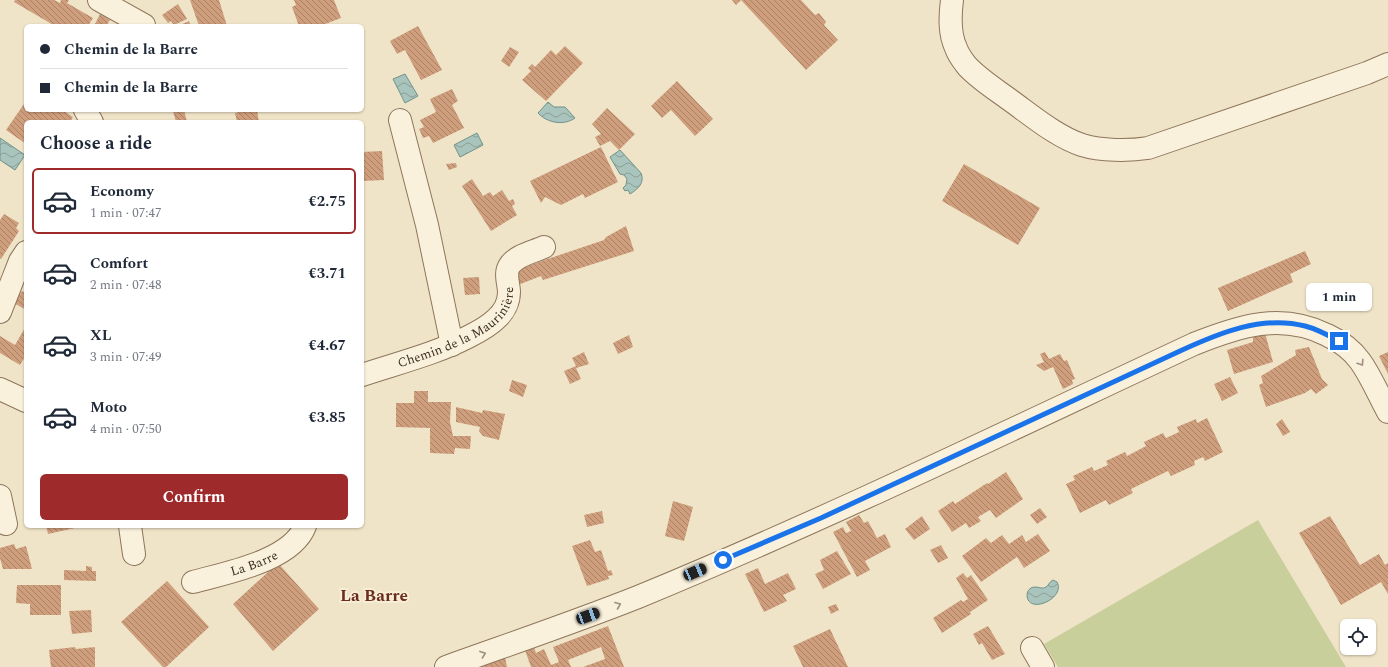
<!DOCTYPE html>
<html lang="en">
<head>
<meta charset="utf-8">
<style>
  body { margin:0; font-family:Spectral,serif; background:#f2f2f3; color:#1f2937; height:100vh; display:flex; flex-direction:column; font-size:15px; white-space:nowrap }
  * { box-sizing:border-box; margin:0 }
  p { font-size:13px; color:#747a83 }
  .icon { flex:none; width:22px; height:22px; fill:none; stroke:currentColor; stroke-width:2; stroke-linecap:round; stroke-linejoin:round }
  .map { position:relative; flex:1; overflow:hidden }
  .drawer { position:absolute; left:24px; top:120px; width:340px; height:408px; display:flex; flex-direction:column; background:#fff; border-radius:6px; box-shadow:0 1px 3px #0004 }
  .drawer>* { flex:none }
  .guide { position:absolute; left:24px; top:24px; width:340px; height:88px; border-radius:6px; box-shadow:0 1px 3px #0004; display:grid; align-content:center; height:88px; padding:0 16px; background:#fff }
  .controls { position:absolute; left:1340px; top:619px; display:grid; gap:8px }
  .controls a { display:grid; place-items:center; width:36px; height:36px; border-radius:6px; background:#fff; box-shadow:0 1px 3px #0004; font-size:20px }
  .end { position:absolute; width:18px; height:18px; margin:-9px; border:5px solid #1a73e8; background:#fff; box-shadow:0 0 0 2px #fff }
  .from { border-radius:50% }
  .bubble { position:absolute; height:28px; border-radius:6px; background:#fff; box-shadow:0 1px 3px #0004; font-size:13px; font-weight:700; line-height:28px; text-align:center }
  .car { position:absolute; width:12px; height:24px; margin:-12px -6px; border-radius:5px; box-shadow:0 0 3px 1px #0007; background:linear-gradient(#222 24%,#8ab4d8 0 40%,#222 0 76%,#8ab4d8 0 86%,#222 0) }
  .guide b { display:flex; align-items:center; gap:14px; height:38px; font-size:15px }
  .guide b+b { border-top:1px solid #e0e1e3 }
  .guide i { width:10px; height:10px; background:#1f2937 }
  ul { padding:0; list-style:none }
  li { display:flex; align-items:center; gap:12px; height:66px; margin:0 8px 6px; padding:0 8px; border:2px solid transparent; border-radius:6px }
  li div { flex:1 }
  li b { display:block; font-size:15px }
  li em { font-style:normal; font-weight:700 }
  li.active { border-color:#9e2a2b }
  li>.icon { width:36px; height:36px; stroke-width:1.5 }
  h2 { padding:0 16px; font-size:18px; line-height:48px }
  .cta { display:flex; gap:8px; margin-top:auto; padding:8px 16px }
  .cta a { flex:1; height:46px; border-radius:6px; background:#9e2a2b; color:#fff; font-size:16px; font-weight:700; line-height:46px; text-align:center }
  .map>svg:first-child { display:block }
  .garden { fill:#c9cf9b }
  .water { fill:url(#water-waves); stroke:#6f938a }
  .building { fill:url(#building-back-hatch) }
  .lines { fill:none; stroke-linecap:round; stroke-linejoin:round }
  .minor-casing { stroke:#8d765c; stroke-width:24 }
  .minor { stroke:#faf1dc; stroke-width:22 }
  .oneway { stroke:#9c907e }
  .route { stroke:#1a73e8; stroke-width:5 }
  .labels { text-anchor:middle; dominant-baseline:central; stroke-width:4; stroke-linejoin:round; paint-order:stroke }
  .street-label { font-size:13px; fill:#3d2e20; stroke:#f7eed8 }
  .district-label { font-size:17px; font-weight:bold; fill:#6b2e1e; stroke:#f7eed8 }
</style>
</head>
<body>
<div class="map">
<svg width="1388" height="667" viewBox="0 0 1388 667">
  <defs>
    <pattern id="water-waves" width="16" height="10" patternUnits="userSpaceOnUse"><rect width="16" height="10" fill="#a9c4bc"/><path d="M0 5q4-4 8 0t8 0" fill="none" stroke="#8ba098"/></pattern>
    <pattern id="building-back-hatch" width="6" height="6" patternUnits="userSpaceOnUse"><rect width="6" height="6" fill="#cf9f7d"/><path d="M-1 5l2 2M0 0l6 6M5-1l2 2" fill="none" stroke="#a98266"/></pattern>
  </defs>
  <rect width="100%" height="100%" fill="#f0e4c8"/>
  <path class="garden" d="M1258 520 1346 667H1058L1044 644Z"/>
  <path class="water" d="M405 74 418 96 405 103 393 79Z
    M548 102 554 107H565L575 118C564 126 547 123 538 113Z
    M477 133 483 145 460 157 454 145Z
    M0 138 25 155 15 170 0 160Z
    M620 150 641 173C645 183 638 189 630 194L628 190 625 191 623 188 626 185 627 179 624 175 620 174 610 157Z
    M1053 580 1057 582C1066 598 1029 615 1027 596 1027 592 1028 590 1031 588 1036 585 1042 590 1046 587 1049 585 1049 582 1053 580Z"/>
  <path class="building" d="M15 0H54L60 3 61 0H69L67 3 93 18 88 26H55L14 2Z
    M190 0H219L227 26H199Z
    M294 0H334L341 18 320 26H299L292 7 296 5Z
    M732 0H801L815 15 819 13 826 22 824 25 838 40 806 70 741 0 736 5Z
    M178 4 187 19 174 25 171 21 168 23 162 15Z
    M100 14 110 20 106 26H94Z
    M189 21 191 26H178Z
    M418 26 442 70 421 80 405 50 397 54 390 41Z
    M565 46 583 63 546 101 522 80 531 71 528 68 532 64 535 67 551 50 556 55Z
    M510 47 519 52 509 67 501 61Z
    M677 81 713 119 695 136 671 110 662 118 651 106Z
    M452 89 458 101 452 105 464 128 433 143 429 136 423 138 419 129 424 127 420 120 436 112 430 99Z
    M26 101V110H62L73 117 70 122H26V144L6 130Z
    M607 108 635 134 619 150 610 141 600 146 595 137 601 134 592 124Z
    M179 110H184L187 122H176L173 111Z
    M249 110H257L259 122H237L235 113Z
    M601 147 618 182 585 198 583 194 561 205 545 197 541 203 530 181Z
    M382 151 384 180 362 181V152Z
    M456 163 457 167 449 170 446 164Z
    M964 164 1040 208 1018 245 942 201Z
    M472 179 483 196 490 192 493 196 502 190 509 201 513 199 515 204 512 206 517 215 491 231 462 186Z
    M4 214 19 223 16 228 19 231 1 259 0 258V220Z
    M626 226 634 251 543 280 541 276 518 285 515 270 604 240 606 237Z
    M1305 251 1311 264 1290 274 1293 282 1228 311 1218 288Z
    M479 277 480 294 465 295 463 278Z
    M22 291 26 293V310L14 303Z
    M26 326V355L20 365 0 353V336L15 345Z
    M1265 333 1273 362 1234 374 1227 350 1253 342V334Z
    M629 335 633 347 618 354 613 343Z
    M1309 347 1322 379 1328 385 1316 394 1311 389 1305 393 1266 407 1259 385 1263 383 1261 376 1296 355 1295 350Z
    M584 352 589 364 576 368 581 379 570 384 564 371 576 366 572 358Z
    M1045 352 1049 359 1060 354 1064 361 1067 360 1075 379 1072 380 1073 384 1063 389 1053 367 1044 371 1036 365 1044 362 1040 354Z
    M1388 352V374L1379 356Z
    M1230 377 1238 393 1222 401 1214 384Z
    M512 380 527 385 523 397 509 391Z
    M414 391H428V402H451L450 422 453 436H471L470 449 455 448 454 454 430 453V428L396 427V403H414Z
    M456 407 482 413 483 410 505 414 499 440 483 436 479 431 480 427 456 422Z
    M1207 418 1223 452 1205 461 1203 457 1194 461 1195 465 1171 476 1168 471 1131 489 1133 493 1109 505 1106 500 1080 513 1066 484 1075 480 1073 476 1092 467 1094 471 1108 465 1106 461 1125 452 1127 456 1146 446 1144 442 1163 433 1166 438 1179 432 1177 427 1196 419 1197 423Z
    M1282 419 1290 432 1283 436 1276 424Z
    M1006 472 1023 499 996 518 990 510 978 517 981 521 969 528 966 523 952 532 938 511 953 501 955 504 987 483 988 484Z
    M673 501 693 507 684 541 665 536Z
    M1040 508 1047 517 1037 524 1030 515Z
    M602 511 604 523 587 527 584 515Z
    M859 515 864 523 868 521 877 538 885 534 891 547 865 561 870 570 857 577 833 532 843 527 846 533 851 531 846 522Z
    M922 516 930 529 914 540 905 529Z
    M1330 516 1360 565 1379 554 1385 565 1388 563V594L1381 582 1341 605 1299 533Z
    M46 526H79V527L48 534Z
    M1038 534 1050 551 1024 568 1017 557 981 582 962 556 986 538 991 543 1002 535 1009 544 1022 535 1026 542Z
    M590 540 595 552 601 550 608 571 611 570 613 575 608 576 609 579 587 586 572 546Z
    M14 544 16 549 26 546 32 569H3L0 558V548Z
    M941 545 948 558 938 563 930 550Z
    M837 551 851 574 823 589 815 574 824 570 820 560Z
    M278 563 319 609 273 651 233 604Z
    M86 566 92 567V571H96V581L64 580V570L86 571Z
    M758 568 765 584 788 573 796 589 783 595 787 601 764 612 745 574Z
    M963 573 967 578 971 575 988 600 970 612 971 614 942 633 933 618 961 600 963 602 968 599 956 578Z
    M167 581 209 627 166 667H163L121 622Z
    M17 585H61V615H30V604L16 603Z
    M836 604 839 610 831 614 828 607Z
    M91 610 92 632 72 634 69 611Z
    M608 626 624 667H583L605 659 601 647 568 660 571 667H531L525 650 534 647 536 653 544 649 551 665 559 662 553 647Z
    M988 626 1005 654 992 660 982 643 979 645 973 634Z
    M830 629 848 667H803L793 646Z
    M75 647 76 649 95 647V667H51L49 650Z
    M505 657 507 667H476Z"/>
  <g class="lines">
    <g class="minor-casing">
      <g id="minor">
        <path d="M99 0 144 25"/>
        <path d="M952 0C950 16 949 33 956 48 958 54 963 61 967 66 979 79 995 89 1010 100 1031 115 1057 137 1082 145 1101 151 1129 151 1148 148L1367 73 1388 64"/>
        <path d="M85 110 92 122"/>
        <path d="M400 120 427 225 452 345"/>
        <path d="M0 312 20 261 26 252"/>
        <path id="s1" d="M362 375C398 363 435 354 468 337 478 332 488 327 496 319 504 312 509 302 509 292 509 284 504 273 510 265 517 255 533 252 544 247"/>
        <path d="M0 389 26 401"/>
        <path d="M0 496 6 524"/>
        <path d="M130 526 134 554"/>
        <path id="s2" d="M193 582C225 573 292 561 305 526"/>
        <path d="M1032 648 1043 667"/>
        <path d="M446 667C510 644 575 622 638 597 827 519 1010 430 1194 344 1239 326 1281 312 1327 335 1340 341 1352 350 1360 361 1371 376 1379 396 1388 412"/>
      </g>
    </g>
    <use href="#minor" class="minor"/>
  </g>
  <defs><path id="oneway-chevron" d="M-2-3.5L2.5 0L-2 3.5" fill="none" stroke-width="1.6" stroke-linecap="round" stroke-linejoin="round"/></defs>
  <g class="oneway">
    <use href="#oneway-chevron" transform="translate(1361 363) rotate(57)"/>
    <use href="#oneway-chevron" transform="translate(618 605) rotate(-22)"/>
    <use href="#oneway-chevron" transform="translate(483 654) rotate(-20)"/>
  </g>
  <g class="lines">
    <path class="route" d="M723 560 821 518 1180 351C1219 333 1262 315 1305 326 1317 329 1328 335 1339 341"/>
  </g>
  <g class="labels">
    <g class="street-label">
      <text stroke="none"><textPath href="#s1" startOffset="110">Chemin de la Maurinière</textPath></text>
      <text stroke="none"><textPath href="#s2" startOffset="64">La Barre</textPath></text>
    </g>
    <g class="district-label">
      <text x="374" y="596">La Barre</text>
    </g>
  </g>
</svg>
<div class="controls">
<a><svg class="icon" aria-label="locate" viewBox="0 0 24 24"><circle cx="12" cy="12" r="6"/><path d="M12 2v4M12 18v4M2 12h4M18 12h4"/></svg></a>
</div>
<i class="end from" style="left:723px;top:560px"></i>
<i class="end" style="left:1339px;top:341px"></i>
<div class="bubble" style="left:1306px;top:283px;width:66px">1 min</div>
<i class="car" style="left:695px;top:572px;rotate:67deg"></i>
<i class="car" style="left:588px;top:616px;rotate:70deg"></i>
<div class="guide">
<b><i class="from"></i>Chemin de la Barre</b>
<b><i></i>Chemin de la Barre</b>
</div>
<section class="drawer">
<h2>Choose a ride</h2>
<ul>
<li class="active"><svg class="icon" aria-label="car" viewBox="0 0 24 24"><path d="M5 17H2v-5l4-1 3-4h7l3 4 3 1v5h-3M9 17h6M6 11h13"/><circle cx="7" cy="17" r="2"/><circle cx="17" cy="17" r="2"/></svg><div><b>Economy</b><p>1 min · 07:47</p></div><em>€2.75</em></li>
<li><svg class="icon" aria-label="car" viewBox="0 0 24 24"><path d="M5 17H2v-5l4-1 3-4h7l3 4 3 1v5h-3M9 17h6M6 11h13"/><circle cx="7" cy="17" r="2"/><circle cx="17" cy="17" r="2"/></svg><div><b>Comfort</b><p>2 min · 07:48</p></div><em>€3.71</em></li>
<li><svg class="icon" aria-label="car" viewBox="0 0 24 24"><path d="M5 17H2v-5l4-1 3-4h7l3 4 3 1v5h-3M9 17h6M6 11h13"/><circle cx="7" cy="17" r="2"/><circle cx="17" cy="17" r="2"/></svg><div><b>XL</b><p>3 min · 07:49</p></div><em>€4.67</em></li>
<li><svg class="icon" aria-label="car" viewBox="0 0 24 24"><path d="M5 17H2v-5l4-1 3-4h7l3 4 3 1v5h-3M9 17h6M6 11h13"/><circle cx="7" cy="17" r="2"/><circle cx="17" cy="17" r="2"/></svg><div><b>Moto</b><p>4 min · 07:50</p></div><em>€3.85</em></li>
</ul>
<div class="cta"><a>Confirm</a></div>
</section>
</div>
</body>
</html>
